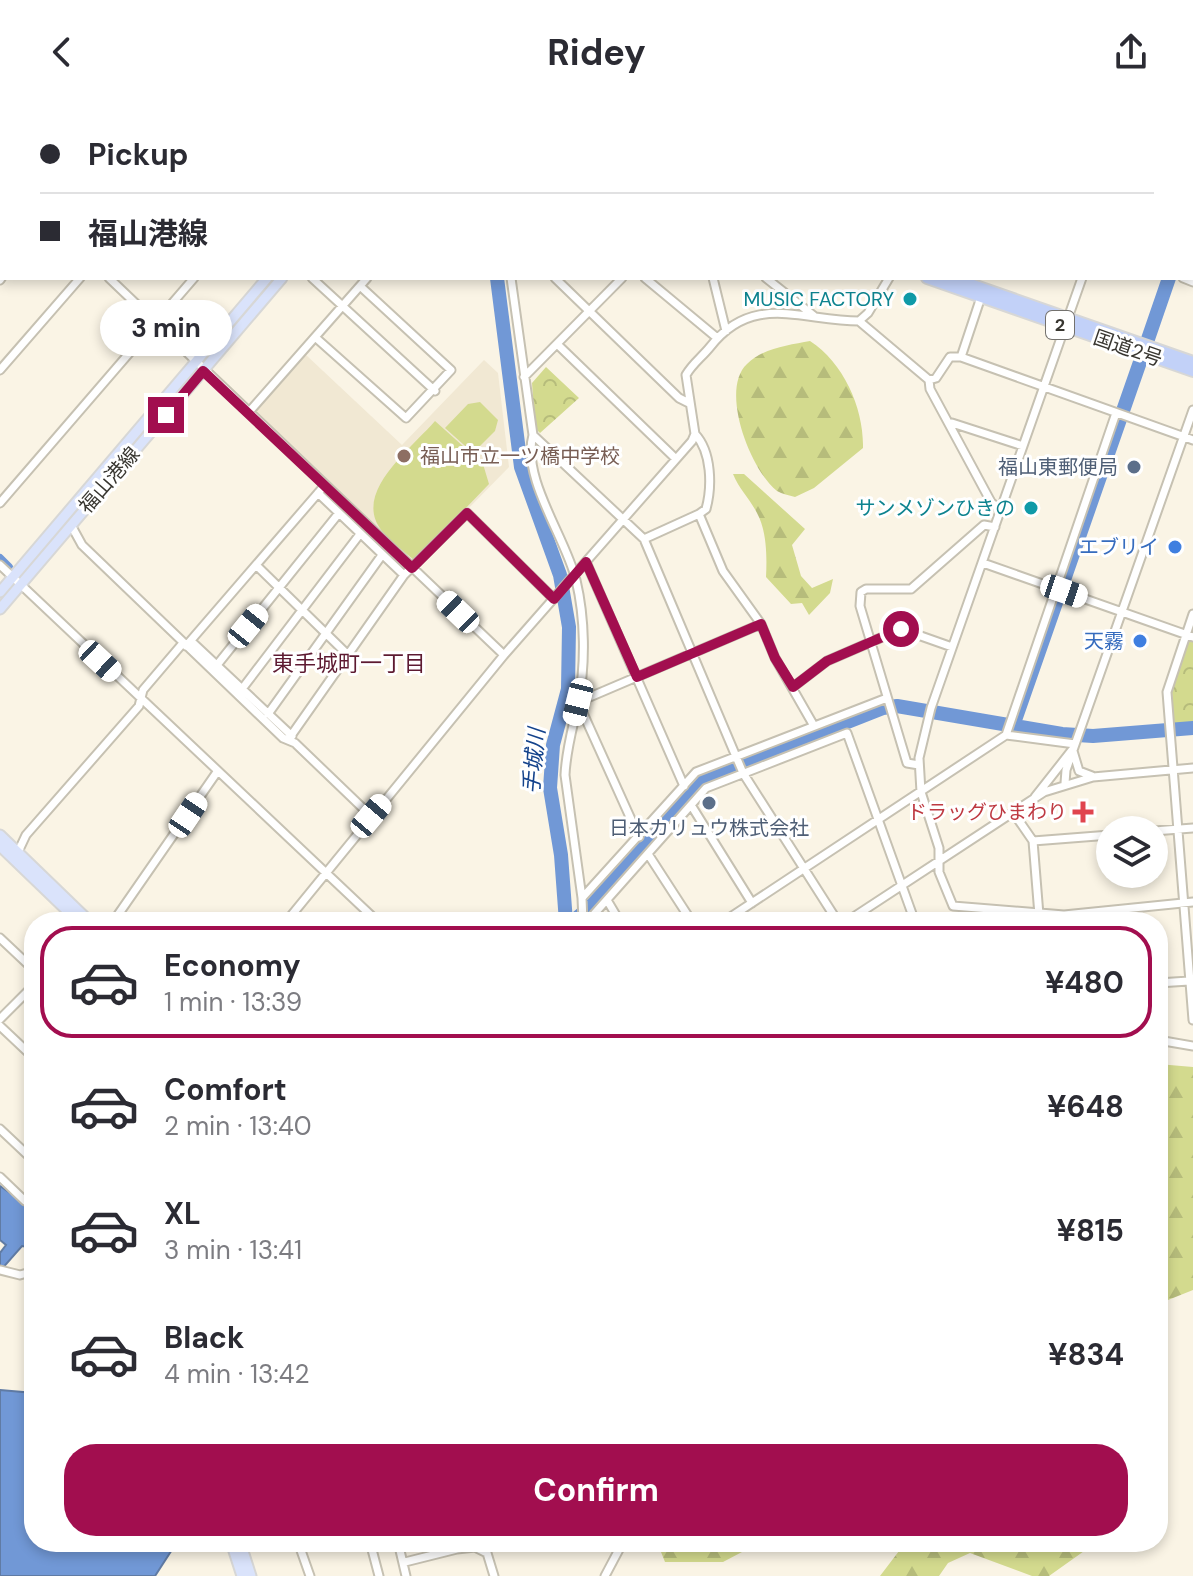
<!DOCTYPE html>
<html lang="en">
<head>
<meta charset="utf-8">
<style>
  body { margin:0; font-family:"DM Sans","Noto Sans JP",sans-serif; background:#f7f7f7; color:#2b2b33; height:100vh; display:flex; flex-direction:column; font-size:30px; white-space:nowrap }
  * { box-sizing:border-box; margin:0 }
  p { font-size:26px; color:#7c7c81 }
  .icon { flex:none; width:44px; height:44px; fill:none; stroke:currentColor; stroke-width:2; stroke-linecap:round; stroke-linejoin:round }
  .map { position:relative; flex:1; overflow:hidden }
  .details { position:absolute; left:24px; top:808px; width:1144px; height:640px; display:flex; flex-direction:column; background:#fff; border-radius:32px; box-shadow:0 4px 12px #0003 }
  .details>* { flex:none }
  .guide { position:absolute; left:0px; top:0px; width:1194px; height:176px; box-shadow:0 4px 12px #0003; display:grid; align-content:center; height:176px; padding:0 40px; background:#fff }
  .controls { position:absolute; left:1096px; top:712px; display:grid; gap:16px }
  .controls a { display:grid; place-items:center; width:72px; height:72px; border-radius:50%; background:#fff; box-shadow:0 4px 12px #0003; font-size:40px }
  .end { position:absolute; width:36px; height:36px; margin:-18px; border:10px solid #a20e4f; background:#fff; box-shadow:0 0 0 4px #fff }
  .from { border-radius:50% }
  .bubble { position:absolute; height:56px; border-radius:28px; background:#fff; box-shadow:0 4px 12px #0003; font-size:26px; font-weight:700; line-height:56px; text-align:center }
  .car { position:absolute; width:24px; height:48px; margin:-24px -12px; border-radius:10px; box-shadow:0 0 6px 2px #0007; background:linear-gradient(#fff 24%,#345 0 40%,#fff 0 76%,#345 0 86%,#fff 0) }
  .guide b { display:flex; align-items:center; gap:28px; height:76px; font-size:30px }
  .guide b+b { border-top:2px solid #e1e1e2 }
  .guide i { width:20px; height:20px; background:#2b2b33 }
  ul { padding:14px 0 0; list-style:none }
  li { display:flex; align-items:center; gap:24px; height:112px; margin:0 16px 12px; padding:0 24px; border:4px solid transparent; border-radius:32px }
  li div { flex:1 }
  li b { display:block; font-size:30px }
  li em { font-style:normal; font-weight:700 }
  li.active { border-color:#a20e4f }
  li>.icon { width:72px; height:72px; stroke-width:1.5 }
  .button { display:flex; gap:16px; margin-top:auto; padding:16px 40px }
  .button a { flex:1; height:92px; border-radius:32px; background:#a20e4f; color:#fff; font-size:32px; font-weight:700; line-height:92px; text-align:center }
  header { display:flex; justify-content:space-between; align-items:center; height:104px; padding:0 40px; background:#fff; font-size:36px; font-weight:700 }
  .map>svg:first-child { display:block }
  .built { fill:#f1e8d3 }
  .grass { fill:#d3da8e }
  .forest { fill:url(#forest-firs) }
  .park { fill:url(#park-crowns) }
  .water { fill:#7198d6; stroke:#607ba4; stroke-width:2 }
  .lines { fill:none; stroke-linecap:round; stroke-linejoin:round }
  .canal { stroke:#7198d6; stroke-width:8 }
  .river { stroke:#7198d6; stroke-width:14 }
  .minor-casing { stroke:#c6c1b2; stroke-width:11 }
  .major-casing { stroke:#d7d7d6; stroke-width:13 }
  .highway-casing { stroke:#d7d7d6; stroke-width:14 }
  .minor { stroke:#fff; stroke-width:7 }
  .major { stroke:#dae3fb; stroke-width:9 }
  .highway { stroke:#c2d1f8; stroke-width:10 }
  .route { stroke:#a20e4f; stroke-width:10 }
  .culture-dot { fill:#0f9aa8; stroke:#fff; stroke-width:3 }
  .education-dot { fill:#8d6e63; stroke:#fff; stroke-width:3 }
  .service-dot { fill:#5c6f8a; stroke:#fff; stroke-width:3 }
  .shop-dot { fill:#3f7fe0; stroke:#fff; stroke-width:3 }
  .health-dot { fill:#e0444e; stroke:#fff; stroke-width:3 }
  .labels { text-anchor:middle; dominant-baseline:central; stroke-width:6; stroke-linejoin:round; paint-order:stroke }
  .shield { fill:#fff; stroke:#74726e; stroke-width:2 }
  .shield-label { font-size:18px; font-weight:bold; fill:#383630 }
  .culture-label { font-size:20px; fill:#0d838f; stroke:#fff; text-anchor:end }
  .street-label { font-size:20px; fill:#383630; stroke:#fff }
  .education-label { font-size:20px; fill:#785e54; stroke:#fff; text-anchor:start }
  .service-label { font-size:20px; fill:#4e5e75; stroke:#fff; text-anchor:end }
  .shop-label { font-size:20px; fill:#366cbe; stroke:#fff; text-anchor:end }
  .health-label { font-size:20px; fill:#be3a42; stroke:#fff; text-anchor:end }
  .neighbourhood-label { font-size:22px; fill:#5d1a31; stroke:#fff }
  .water-label { font-size:22px; font-style:italic; fill:#14438c; stroke:#fff }
</style>
</head>
<body>
<header><svg class="icon" aria-label="back" viewBox="0 0 24 24"><path d="M15 5l-7 7 7 7"/></svg>Ridey<svg class="icon" aria-label="share" viewBox="0 0 24 24"><path d="M12 15V3M7 8l5-5 5 5M5 13v7h14v-7"/></svg></header>
<div class="map">
<svg width="1193" height="1472" viewBox="0 0 1193 1472">
  <defs>
    <pattern id="forest-firs" width="22" height="20" patternUnits="userSpaceOnUse" patternTransform="scale(2)"><rect width="22" height="20" fill="#d3da8e"/><path d="M5 1l3.5 6h-7zM16 11l3.5 6h-7z" fill="#b6bc7b"/></pattern>
    <pattern id="park-crowns" width="20" height="18" patternUnits="userSpaceOnUse" patternTransform="scale(2)"><rect width="20" height="18" fill="#d3da8e"/><path d="M2 6a3 3 0 1 1 6 0M12 15a3 3 0 1 1 6 0" fill="none" stroke="#b6bc7b"/></pattern>
  </defs>
  <rect width="100%" height="100%" fill="#faf4e5"/>
  <path class="built" d="M306 251 402 341 484 256 498 269 509 363 415 459 255 309Z"/>
  <path class="grass" d="M480 298 498 316 495 327 473 349 445 324 468 300Z
    M435 317 483 360 489 380 415 457C404 447 391 438 382 427 351 389 412 344 435 317Z"/>
  <path class="forest" d="M810 237C844 259 864 305 863 344L814 384 795 393C789 391 782 390 777 387 751 367 719 286 747 260 763 244 789 241 810 237Z
    M733 370H744L805 425 792 441 801 472 812 484 833 475 830 489 809 511 802 499 791 500 766 473C767 454 767 427 757 409 750 395 739 385 733 370Z
    M1158 960 1193 963V1186L1158 1200Z
    M657 1438H761L723 1458H665Z
    M897 1438H1085L1087 1445 1049 1472H1032L970 1449 948 1459 939 1472H880L899 1447Z"/>
  <path class="park" d="M546 263 579 294 540 329 535 324 532 279Z
    M1188 536 1193 538V621L1174 622 1172 588Z"/>
  <path class="water" d="M0 1082 34 1105V1144L22 1142 0 1167V1149L6 1141 0 1136Z
    M0 1286 34 1289V1438H177L155 1472H0Z"/>
  <g class="lines">
    <path class="canal" d="M0 76 2 78
      M0 454 9 463"/>
    <path class="river" d="M546 2 547 0
      M1192 113H1193
      M497 174 521 363 560 471 569 523 568 585 553 641 550 684 561 751 566 818
      M1148 235 1169 174
      M1013 622 1140 258
      M572 818 591 802 700 676 883 604 897 602 1062 630 1093 632 1193 624"/>
    <g class="minor-casing">
      <path id="minor" d="M182 0 184 2
        M303 0 306 2
        M437 0V2
        M766 0 770 2
        M935 0 938 2
        M1118 0 1121 2
        M154 2 156 0
        M246 2 248 0
        M531 2 533 0
        M725 2V0
        M860 2 861 0
        M1006 2 1007 0
        M1178 2 1180 0
        M1192 38 1193 39
        M0 70 2 71
        M1192 90 1193 87
        M1192 104H1193
        M109 174 504 551
        M312 174 435 287
        M511 174 533 331 644 435 743 669 838 818
        M555 174 679 294 689 299
        M645 174 716 233
        M713 174 726 227
        M766 174 814 212
        M1082 174 931 604 919 654 921 688 939 744V768L953 802 1064 811 1193 798
        M1183 174 1193 178
        M0 176 2 173
        M859 217 929 276 936 274 950 253H961L1193 336
        M315 233 406 314 451 266 360 182
        M557 240 676 355
        M961 253 981 193
        M0 266 80 174
        M524 273 622 174
        M929 276 930 285 991 398 1000 406
        M249 308 367 174
        M952 319 1023 342
        M695 330C712 348 712 383 706 405L699 410 723 467 761 520 775 554 814 622
        M533 331C521 374 566 434 576 476 585 514 586 560 578 599 573 623 566 646 565 671L582 794
        M318 389 404 471
        M0 399 194 174
        M71 421 82 441 283 634 295 639 371 712
        M644 435 699 410
        M586 458 684 682
        M983 459 1193 533
        M0 461 378 818
        M256 461 348 551
        M1193 510 1167 588 1193 916
        M191 537 292 632
        M186 542 325 381
        M217 561 339 409
        M793 583 827 557 901 525 952 543
        M242 585 360 430
        M268 610 382 451
        M1006 631 1116 309
        M288 636 404 471 467 409 554 495
        M1073 647 1079 667 1092 672
        M919 661 907 659 860 502 861 488 866 485H911L984 421 995 423
        M1065 679 1066 666 1193 306
        M1035 693 1072 646
        M691 701 752 799
        M1013 708 1033 737 1039 811
        M1154 727 1193 724
        M639 733 578 598 761 520
        M1033 737 1110 731
        M18 748 26 731 139 602 143 586 183 539
        M648 750 692 818
        M607 796 620 818
        M113 818 217 668
        M286 818 504 551 692 337 695 330 686 271C692 260 702 253 710 243 753 188 802 217 859 217L868 209 889 174
        M583 818 582 794 696 668 887 594
        M587 818 706 684 847 629 915 818
        M723 818 1006 631 1075 640
        M846 818 1044 688 1093 673 1193 664
        M0 834 34 866
        M1158 879 1189 877
        M0 915 34 881
        M0 922 34 954
        M1158 936 1193 942
        M0 1025 34 1057
        M0 1073 25 1097 34 1098
        M0 1166 20 1171 34 1167
        M298 1438 310 1472
        M370 1438 379 1472
        M398 1438 406 1472
        M405 1458 457 1445 475 1443 487 1449 494 1472
        M605 1472 623 1438"/>
    </g>
    <g class="major-casing">
      <path id="major" d="M415 2 417 0
        M431 2 432 0
        M0 488 267 174
        M0 505 282 174
        M0 731 90 818
        M0 742 79 818
        M231 1438 242 1472
        M240 1438 251 1472"/>
    </g>
    <g class="highway-casing">
      <path id="highway" d="M444 0 447 2
        M468 0 472 2
        M927 174 1193 267
        M953 174 1193 258"/>
    </g>
    <use href="#minor" class="minor"/>
    <use href="#major" class="major"/>
    <use href="#highway" class="highway"/>
  </g>
  <g class="lines">
    <path class="route" d="M166 311 203 267 412 464 467 409 554 495 586 458 637 573 761 520 775 554 793 583 827 557 901 525"/>
  </g>
  <g class="culture-dot">
    <circle cx="910" cy="195" r="8"/>
    <circle cx="1031" cy="404" r="8"/>
  </g>
  <circle class="education-dot" cx="404" cy="352" r="8"/>
  <g class="service-dot">
    <circle cx="1134" cy="363" r="8"/>
    <circle cx="709" cy="699" r="8"/>
  </g>
  <g class="shop-dot">
    <circle cx="1175" cy="443" r="8"/>
    <circle cx="1140" cy="537" r="8"/>
  </g>
  <path class="health-dot" d="M1079 696h8v8h8v8h-8v8h-8v-8h-8v-8h8z"/>
  <g class="labels">
    <rect class="shield" x="1046" y="207" width="28" height="28" rx="6"/>
    <g class="shield-label">
      <text x="1060" y="221">2</text>
    </g>
    <g class="culture-label">
      <text x="894" y="195">MUSIC FACTORY</text>
      <text x="1015" y="404">サンメゾンひきの</text>
    </g>
    <g class="street-label">
      <text transform="translate(1128 244) rotate(19)">国道2号</text>
      <text transform="translate(109 376) rotate(-49)">福山港線</text>
    </g>
    <g class="education-label">
      <text x="420" y="352">福山市立一ツ橋中学校</text>
    </g>
    <g class="service-label">
      <text x="1118" y="363">福山東郵便局</text>
      <text x="709" y="724" text-anchor="middle">日本カリュウ株式会社</text>
    </g>
    <g class="shop-label">
      <text x="1159" y="443">エブリイ</text>
      <text x="1124" y="537">天霧</text>
    </g>
    <g class="health-label">
      <text x="1067" y="708">ドラッグひまわり</text>
    </g>
    <g class="neighbourhood-label">
      <text x="349" y="559">東手城町一丁目</text>
    </g>
    <g class="water-label">
      <text transform="translate(534 657) rotate(-85)">手城川</text>
    </g>
  </g>
</svg>
<div class="controls">
<a><svg class="icon" aria-label="layers" viewBox="0 0 24 24"><path d="M12 4l9 5-9 5-9-5zM3 14l9 5 9-5"/></svg></a>
</div>
<i class="end from" style="left:901px;top:525px"></i>
<i class="end" style="left:166px;top:311px"></i>
<div class="bubble" style="left:100px;top:196px;width:132px">3 min</div>
<i class="car" style="left:1064px;top:487px;rotate:109deg"></i>
<i class="car" style="left:458px;top:508px;rotate:314deg"></i>
<i class="car" style="left:248px;top:522px;rotate:39deg"></i>
<i class="car" style="left:100px;top:557px;rotate:133deg"></i>
<i class="car" style="left:578px;top:598px;rotate:194deg"></i>
<i class="car" style="left:188px;top:711px;rotate:34deg"></i>
<i class="car" style="left:371px;top:712px;rotate:40deg"></i>
<div class="guide">
<b><i class="from"></i>Pickup</b>
<b><i></i>福山港線</b>
</div>
<section class="details">
<ul>
<li class="active"><svg class="icon" aria-label="car" viewBox="0 0 24 24"><path d="M5 17H2v-5l4-1 3-4h7l3 4 3 1v5h-3M9 17h6M6 11h13"/><circle cx="7" cy="17" r="2"/><circle cx="17" cy="17" r="2"/></svg><div><b>Economy</b><p>1 min · 13:39</p></div><em>¥480</em></li>
<li><svg class="icon" aria-label="car" viewBox="0 0 24 24"><path d="M5 17H2v-5l4-1 3-4h7l3 4 3 1v5h-3M9 17h6M6 11h13"/><circle cx="7" cy="17" r="2"/><circle cx="17" cy="17" r="2"/></svg><div><b>Comfort</b><p>2 min · 13:40</p></div><em>¥648</em></li>
<li><svg class="icon" aria-label="car" viewBox="0 0 24 24"><path d="M5 17H2v-5l4-1 3-4h7l3 4 3 1v5h-3M9 17h6M6 11h13"/><circle cx="7" cy="17" r="2"/><circle cx="17" cy="17" r="2"/></svg><div><b>XL</b><p>3 min · 13:41</p></div><em>¥815</em></li>
<li><svg class="icon" aria-label="car" viewBox="0 0 24 24"><path d="M5 17H2v-5l4-1 3-4h7l3 4 3 1v5h-3M9 17h6M6 11h13"/><circle cx="7" cy="17" r="2"/><circle cx="17" cy="17" r="2"/></svg><div><b>Black</b><p>4 min · 13:42</p></div><em>¥834</em></li>
</ul>
<div class="button"><a>Confirm</a></div>
</section>
</div>
</body>
</html>
